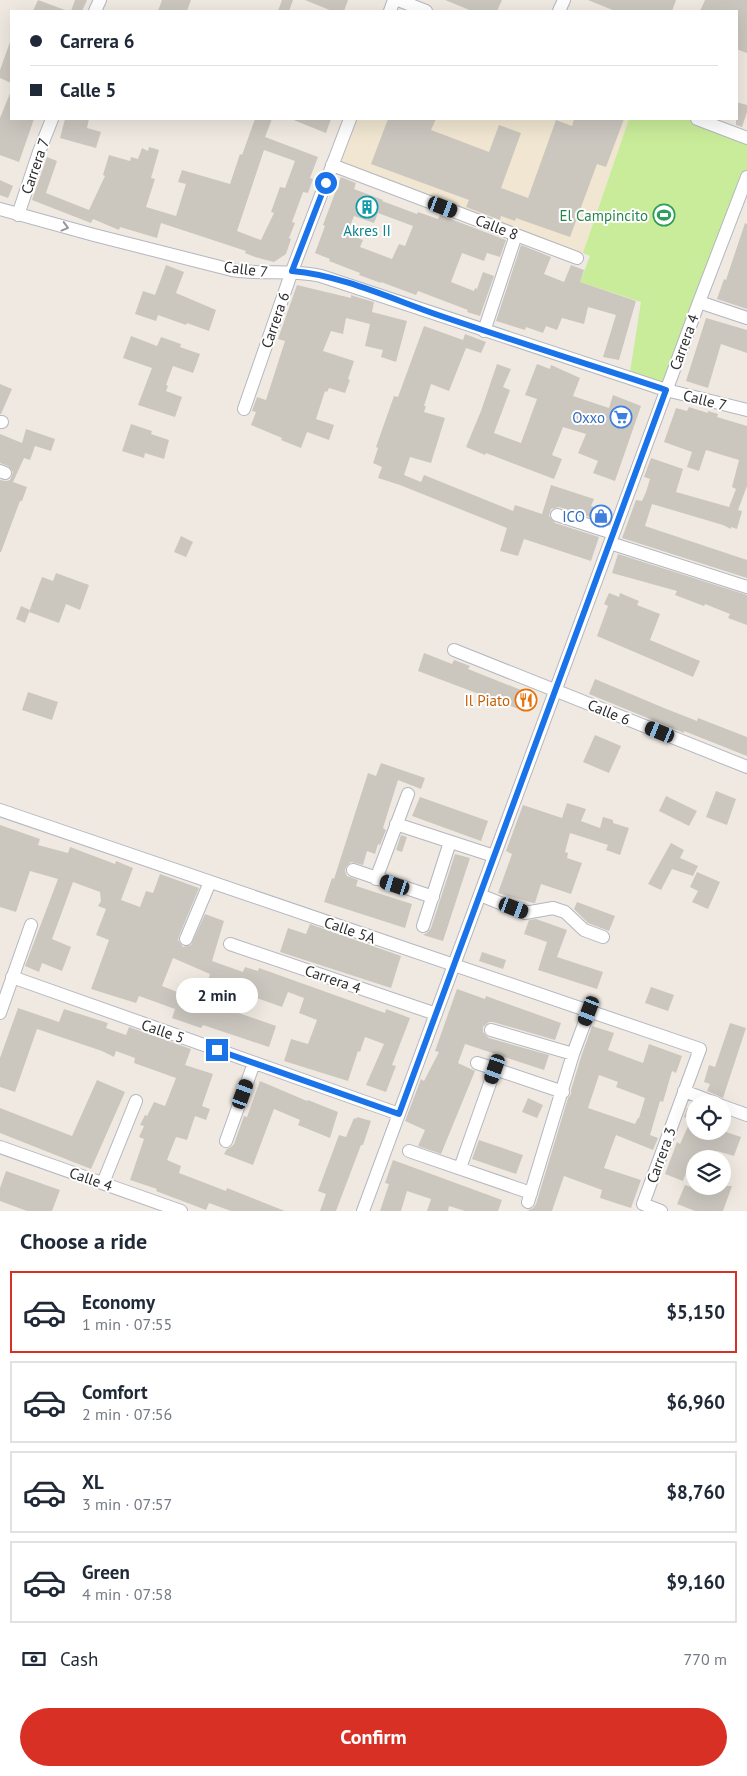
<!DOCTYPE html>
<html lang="en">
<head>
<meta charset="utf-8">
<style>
  body { margin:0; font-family:"PT Sans",sans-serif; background:#f6f6f7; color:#1f2937; height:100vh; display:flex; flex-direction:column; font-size:19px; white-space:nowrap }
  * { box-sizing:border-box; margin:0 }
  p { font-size:16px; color:#747a83 }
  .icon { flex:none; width:28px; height:28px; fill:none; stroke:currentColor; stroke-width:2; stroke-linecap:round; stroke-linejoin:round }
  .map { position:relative; height:1211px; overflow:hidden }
  .side { display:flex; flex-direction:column; background:#fff; flex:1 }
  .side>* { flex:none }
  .top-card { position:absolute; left:10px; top:10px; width:728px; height:110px; border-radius:0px; box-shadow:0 5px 20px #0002; display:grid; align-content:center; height:110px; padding:0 20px; background:#fff }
  .fabs { position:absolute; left:686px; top:1095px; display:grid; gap:10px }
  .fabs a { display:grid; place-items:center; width:45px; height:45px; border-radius:50%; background:#fff; box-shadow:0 5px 20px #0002; font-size:25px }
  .end { position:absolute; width:22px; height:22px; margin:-11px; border:6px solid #1a73e8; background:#fff; box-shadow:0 0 0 2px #fff }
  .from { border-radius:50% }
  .bubble { position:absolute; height:35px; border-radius:18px; background:#fff; box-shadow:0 5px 20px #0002; font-size:16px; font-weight:700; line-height:35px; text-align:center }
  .car { position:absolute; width:15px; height:30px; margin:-15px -8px; border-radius:6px; box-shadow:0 0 4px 1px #0007; background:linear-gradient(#222 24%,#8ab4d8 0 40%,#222 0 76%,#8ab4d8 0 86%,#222 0) }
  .top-card b { display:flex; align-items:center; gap:18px; height:48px; font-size:19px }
  .top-card b+b { border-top:1px solid #e0e1e3 }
  .top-card i { width:12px; height:12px; background:#1f2937 }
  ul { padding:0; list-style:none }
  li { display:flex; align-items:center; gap:15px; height:82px; margin:0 10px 8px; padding:0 10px; border:2px solid #e0e1e3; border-radius:0px }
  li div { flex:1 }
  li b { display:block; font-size:19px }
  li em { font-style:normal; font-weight:700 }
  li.current { border-color:#d93025 }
  li>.icon { width:45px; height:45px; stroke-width:1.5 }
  h2 { padding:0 20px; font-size:22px; line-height:60px }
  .pay { display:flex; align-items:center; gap:12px; height:55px; padding:0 20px; font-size:19px }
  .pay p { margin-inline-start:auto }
  .cta { display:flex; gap:10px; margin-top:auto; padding:10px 20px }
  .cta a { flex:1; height:58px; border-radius:30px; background:#d93025; color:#fff; font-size:20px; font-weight:700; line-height:58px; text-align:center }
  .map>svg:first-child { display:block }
  .education { fill:#f0e6d1 }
  .pitch { fill:#c9ec9a }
  .building { fill:#cbc7bf; fill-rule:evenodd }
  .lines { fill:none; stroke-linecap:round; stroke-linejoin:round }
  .minor-casing { stroke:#b4b7c1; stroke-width:14 }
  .minor { stroke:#fff; stroke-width:12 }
  .oneway { stroke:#969696 }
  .route { stroke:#1a73e8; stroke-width:6 }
  .labels { text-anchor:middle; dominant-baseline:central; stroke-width:4; stroke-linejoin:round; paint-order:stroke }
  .street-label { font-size:15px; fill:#2e2e2e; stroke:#fff }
  .leisure-label { font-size:15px; fill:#27864d; stroke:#fff; text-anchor:end }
  .culture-label { font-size:15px; fill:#0d838f; stroke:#fff }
  .shop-label { font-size:15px; fill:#366cbe; stroke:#fff; text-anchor:end }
  .food-label { font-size:15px; fill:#c56008; stroke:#fff; text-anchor:end }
</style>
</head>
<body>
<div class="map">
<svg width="747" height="1211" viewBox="0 0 747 1211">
  <rect width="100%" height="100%" fill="#efe9e1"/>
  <path class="education" d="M350 119H629L583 253 577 258 332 165Z"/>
  <path class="pitch" d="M629 119H697L747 138V177L666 390 629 378 641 302 580 282 590 256 583 253Z"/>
  <path class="building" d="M38 0 65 10V11H33Z
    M75 0H87L82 11H71Z
    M162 0H191L187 11H158Z
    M282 0H293L289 11H278Z
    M305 0H348L344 11H332Z
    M445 0H502L497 11H472Z
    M588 0H676L672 11H615Z
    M705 0H747V53L736 49V11H700Z
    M10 42H11V83L0 78V70Z
    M11 91V119H34L19 162 0 155V118Z
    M736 102 747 105V112L742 127 736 125Z
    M65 119H89L87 128 101 132 96 148 60 138Z
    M255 119H272L265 137 318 157 310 178 313 179 308 193 303 192 292 222 295 223 289 238 291 239 286 254 274 262 255 257 245 253 246 251 161 223 157 238 120 227 119 230 93 219 91 223 32 200 47 157 57 161 46 193 89 210 105 176 103 175 109 155 130 161 131 157 138 159 142 148 148 151 149 147 159 150 151 178 155 179 146 207 176 216 186 184 178 182 182 170 230 184 240 154 242 155ZM264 150 295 161 285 188 280 187 271 212 274 213 261 240 237 231Z
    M291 119H331L326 133Z
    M388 119H436L431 130 489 152 499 125 521 133 501 188 528 198 556 120 572 126 574 119H624L606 167 597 164 570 237 516 218 515 221 501 216 500 220 466 207 469 200 371 164Z
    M341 177 356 183 354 189 383 200 382 201 417 214 418 212 438 219 440 215 506 240 500 257 487 253 484 261 462 253 451 282 474 291 475 288 477 289 483 272 494 276 480 316 467 312 468 310 418 291 416 295 381 282V283L359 275 360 273 329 261 330 259 315 253 325 226 323 225ZM378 213 413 226 405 246 399 244 392 259 360 247 363 240 347 234 354 216 374 223Z
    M0 180 13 186 8 198 0 195Z
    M745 223 747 224V309L717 299 724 279 726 280Z
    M521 245 551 257 544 274 564 282 571 265 584 270 580 282 636 301 619 360 603 357 616 315 588 307 584 324 562 318 557 330 546 326 543 333 526 327 525 330 496 321Z
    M166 265 184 272 176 293 216 310 209 331 187 323 186 325 158 315 156 321 135 314 143 291 155 295Z
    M297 285 351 298V295L360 298 374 302 372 312 407 321 396 362 381 357 383 350 365 346 370 324 346 318 343 334 331 331 323 351 354 361 348 379 350 380 345 393 329 388 327 392 325 391 316 419 334 425 329 440 307 432 301 448 281 440 282 438 251 425 256 412 252 411 257 397 266 400 285 341 278 339Z
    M706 318 747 330V353L721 344 708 388 686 381Z
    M424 326 463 340 465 334 486 342 481 353 466 348 449 391 431 384 424 406H426L424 412 445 418 431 463 410 457 404 475 421 482 424 475 513 511 515 505 542 514 551 485 594 499 591 506 606 511 602 521 559 507 551 509 549 516 555 523 599 537 591 561 524 539 518 556 500 551 507 528 400 485 378 478 382 467 373 463 378 448 376 447 394 396 398 397Z
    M131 336 157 346 161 337 181 344 180 347 200 354 193 373 173 366 166 385 168 386 166 391 182 397 175 417 138 405 152 368 123 358Z
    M497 364 511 369 503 387 510 390 494 433 521 443 537 399 525 395 537 364 550 369 551 365 580 378 573 396 609 408 613 395 641 406 615 481 593 473 598 461 578 453 586 434 563 427 552 455 562 459 554 479 486 453 485 455 466 447 481 411Z
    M0 384 12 389 1 414H0Z
    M689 407 708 413V411L718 414 717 417 747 426V486L738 510 742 511 737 529 731 527V529L723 525 652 504 645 526 747 560V578L622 538 636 500 642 501 646 492 650 479 644 477 651 458 683 469 676 492 729 507 736 489 732 487 739 460 706 450 699 471 687 467 692 452 664 442 676 408 687 411Z
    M131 424 152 431 151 434 169 440 164 459 145 453 144 458 122 451Z
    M26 429 55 439 51 451 35 446 30 460 24 458 13 482 27 487 22 501H20L1 552H0V480L6 481 10 480 13 472 8 466 0 463V434L22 443Z
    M181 536 193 542 186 557 174 552Z
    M618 554 747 595V625L728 618 730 614 705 604 704 606 675 595 677 591 612 573Z
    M56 573 89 585 80 610 66 604 59 623 29 612 42 577 53 581Z
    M609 593 619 597 620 593 639 601 637 605 660 614 650 640 700 661 693 677 597 636 608 606 604 604Z
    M21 606 30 610 25 623 16 619Z
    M424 653 452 664 454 660 470 666 468 669 531 694 524 711 418 671Z
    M595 679 664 708 697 721 698 718 747 737V756L684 731V733L589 694Z
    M28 692 58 702 52 720 22 710Z
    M595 735 621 746 609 773 583 762Z
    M381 763 425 778 421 789 398 780 383 828 386 830 380 845 378 844 375 854 367 851 363 865 351 862 346 867 345 871 347 876 358 880 356 886 412 904 405 928 324 902 332 878 334 879 368 773 376 776Z
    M716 791 736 799 727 825 706 817Z
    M666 796 697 811 689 826 659 811Z
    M420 797 488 821 481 841 412 816Z
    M567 803 586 809 581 821 600 828 603 817 613 820V823L629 828 620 855 606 850 608 845 570 833 565 852 568 853 567 858 582 863 571 894 541 884 535 903H533L498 893 512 854 506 851 523 805 562 818Z
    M0 825 40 839 38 845 68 853 70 847 115 864 116 861 133 868 121 900 140 907 146 891 153 893 160 874 199 888 179 936 178 940 183 947 191 945 205 914 224 921 212 961 243 972 245 967 258 971 259 968 385 1013 386 1009 410 1018 392 1065 396 1066 386 1092 366 1085 384 1044 365 1037 360 1052 358 1051 348 1081 284 1061 291 1039 308 1044 317 1020 299 1013 304 998 288 992 282 1007 217 984 210 1003 276 1026 269 1047 203 1025 201 1028 172 1018 175 1009 139 996 136 1003 91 989 109 940 96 935 106 909 98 906 101 901 100 892 73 882 52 939 71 947 62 971 42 963 39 972 25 966 58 879 30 871 16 912 0 907ZM173 958 210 974 204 993 183 986 180 993 162 986Z
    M401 835 407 837 402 852 396 850Z
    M671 843 684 850 680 858 698 866 693 876 672 869 661 890 648 884Z
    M455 854 470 858 443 941 423 935 428 932 431 928Z
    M697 872 720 882 708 909 692 902 698 891 690 887Z
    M577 902 615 916 609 931 588 923 574 909Z
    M536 919 567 930 557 957 603 972 597 989 538 970 547 942 524 934 529 920Z
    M310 924 401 956 391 988 280 952 288 928 306 934Z
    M482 952 506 960 503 969 479 961Z
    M651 987 674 995 668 1011 645 1003Z
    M457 989 485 999 486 996 561 1023 555 1040 493 1022H489L483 1027V1032L489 1038 549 1055 544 1070 465 1044 458 1063 475 1071 441 1154 418 1146 425 1130 405 1121 421 1079 424 1081 439 1052 435 1051Z
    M18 1008 59 1022 64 1009 108 1023 106 1028 126 1035 129 1027 191 1049 185 1065 213 1074 202 1106 210 1109 206 1120 195 1116 187 1140 176 1137 167 1160 181 1166 179 1173 226 1191 227 1188 285 1211H231L209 1203 206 1210 156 1191 157 1189 130 1180 144 1139 139 1137 144 1126 140 1125 145 1115 147 1116 154 1102 165 1106 176 1078 134 1063 135 1058 116 1051 114 1057 102 1051 37 1029 15 1092 0 1087V1058Z
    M730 1023 746 1028 723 1098 707 1091 710 1084 704 1082 709 1065 715 1067Z
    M592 1026 614 1033 608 1050 643 1063 649 1044 682 1056 676 1073 672 1071 663 1102 660 1101 650 1135 658 1138 653 1150 616 1135 604 1168 641 1180 631 1208 600 1198 602 1190 564 1176 552 1211H527L533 1208 536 1204 568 1098 571 1094V1090L581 1057ZM599 1075 618 1082 616 1087 645 1098 639 1118H638L635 1124 588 1108Z
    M97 1080 125 1092 91 1169 0 1133V1108L72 1136Z
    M260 1081 307 1101 308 1100 338 1112 330 1138 298 1125 300 1120 274 1109 253 1165 224 1154 227 1149 231 1147 234 1144 244 1116 247 1117Z
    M528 1098 543 1105 537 1118 522 1112Z
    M687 1108 695 1111V1131H723L741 1137 734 1156 717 1151 714 1159H691L683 1181 665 1174 677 1142 680 1144 691 1120 684 1117Z
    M357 1117 371 1121 363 1145H361L336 1211H320L326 1194 318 1191 339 1135 346 1137 354 1118 356 1119Z
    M479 1140 523 1155 516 1174 472 1159Z
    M393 1160 502 1200 498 1211H465L449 1206 448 1211H427L431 1199 407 1191 401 1211H380L389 1184 385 1183Z
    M6 1171 60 1190 52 1211H27L0 1201V1188Z
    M685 1185 707 1193 709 1186H732L723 1211H695L677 1204Z"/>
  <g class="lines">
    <g class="minor-casing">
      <path id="minor" d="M398 0 426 11
        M95 11 100 0
        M390 11 394 0
        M559 11 564 0
        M697 119 747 138
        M332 165 577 258
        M0 209 94 235 232 270C262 275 292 269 321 276L666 390 747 410
        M18 215 39 152 52 119
        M699 302 747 318
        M484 331 516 235
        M244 409 292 271 350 119
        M0 422H2
        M0 471 5 473
        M557 515 613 533
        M610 543 747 587
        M454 650 747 767
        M0 810 700 1049 643 1204 661 1211
        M396 824 494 856
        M353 870 433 897
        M376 879 408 794
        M480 895 525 913 553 908 565 912 584 930 603 937
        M423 926 450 842
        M186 939 210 882
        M230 944 436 1014
        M12 977 399 1114
        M0 1013 31 925
        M491 1030 573 1054
        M477 1063 563 1092
        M684 1091 718 1104
        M722 1106 747 1115
        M226 1141 254 1063
        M0 1147 181 1211
        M409 1151 531 1193
        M460 1168 495 1069
        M103 1183 136 1101
        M528 1202 573 1054 589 1011
        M363 1211 699 302 747 177"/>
    </g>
    <use href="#minor" class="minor"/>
  </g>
  <defs><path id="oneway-chevron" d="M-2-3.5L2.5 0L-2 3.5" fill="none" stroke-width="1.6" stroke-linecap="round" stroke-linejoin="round" transform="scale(1.25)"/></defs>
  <use class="oneway" href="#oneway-chevron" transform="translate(65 227) rotate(15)"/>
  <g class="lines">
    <path class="route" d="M217 1050 399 1114 666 390C590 365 514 341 438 315 392 299 341 275 292 271L326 183"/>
  </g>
  <defs>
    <g id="building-ring" transform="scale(1.125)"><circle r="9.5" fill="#fff" stroke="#0f9aa8" stroke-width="1.5"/><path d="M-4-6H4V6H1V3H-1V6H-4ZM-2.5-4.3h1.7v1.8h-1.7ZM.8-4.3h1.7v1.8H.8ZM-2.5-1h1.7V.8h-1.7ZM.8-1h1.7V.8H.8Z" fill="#0f9aa8"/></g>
    <g id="stadium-ring" transform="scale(1.125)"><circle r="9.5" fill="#fff" stroke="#2e9e5b" stroke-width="1.5"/><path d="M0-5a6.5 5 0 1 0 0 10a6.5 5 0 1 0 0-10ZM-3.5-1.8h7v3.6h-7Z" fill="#2e9e5b"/></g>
    <g id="supermarket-ring" transform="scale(1.125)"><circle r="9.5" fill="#fff" stroke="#3f7fe0" stroke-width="1.5"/><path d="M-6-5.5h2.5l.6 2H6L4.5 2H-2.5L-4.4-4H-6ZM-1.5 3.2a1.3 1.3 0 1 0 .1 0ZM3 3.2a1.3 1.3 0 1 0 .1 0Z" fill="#3f7fe0"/></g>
    <g id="shop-ring" transform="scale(1.125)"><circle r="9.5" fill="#fff" stroke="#3f7fe0" stroke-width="1.5"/><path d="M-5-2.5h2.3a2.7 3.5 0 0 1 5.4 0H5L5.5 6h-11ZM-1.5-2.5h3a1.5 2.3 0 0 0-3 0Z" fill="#3f7fe0"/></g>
    <g id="restaurant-ring" transform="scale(1.125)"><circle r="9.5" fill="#fff" stroke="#e8710a" stroke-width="1.5"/><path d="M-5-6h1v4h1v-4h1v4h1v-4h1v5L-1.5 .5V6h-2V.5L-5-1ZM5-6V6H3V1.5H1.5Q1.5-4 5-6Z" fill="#e8710a"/></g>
  </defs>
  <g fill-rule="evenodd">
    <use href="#building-ring" x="367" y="207"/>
    <use href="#stadium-ring" x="664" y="215"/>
    <use href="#supermarket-ring" x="621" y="417"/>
    <use href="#shop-ring" x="601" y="516"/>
    <use href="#restaurant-ring" x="526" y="700"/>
  </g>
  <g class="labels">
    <g class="street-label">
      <text transform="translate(35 166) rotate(-71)">Carrera 7</text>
      <text transform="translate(497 227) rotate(21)">Calle 8</text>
      <text transform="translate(246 269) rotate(7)">Calle 7</text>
      <text transform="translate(275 320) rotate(-71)">Carrera 6</text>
      <text transform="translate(684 342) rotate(-70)">Carrera 4</text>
      <text transform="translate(705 400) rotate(14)">Calle 7</text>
      <text transform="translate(609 712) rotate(22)">Calle 6</text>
      <text transform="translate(350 930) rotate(19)">Calle 5A</text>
      <text transform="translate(333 979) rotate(19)">Carrera 4</text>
      <text transform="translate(163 1031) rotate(19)">Calle 5</text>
      <text transform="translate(661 1155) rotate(-70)">Carrera 3</text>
      <text transform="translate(91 1179) rotate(19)">Calle 4</text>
    </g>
    <g class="leisure-label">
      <text x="648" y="215">El Campincito</text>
    </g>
    <g class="culture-label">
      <text x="367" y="230">Akres II</text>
    </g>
    <g class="shop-label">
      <text x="605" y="417">Oxxo</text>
      <text x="585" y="516">ICO</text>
    </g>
    <g class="food-label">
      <text x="510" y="700">Il Piato</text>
    </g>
  </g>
</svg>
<div class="fabs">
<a><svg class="icon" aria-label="locate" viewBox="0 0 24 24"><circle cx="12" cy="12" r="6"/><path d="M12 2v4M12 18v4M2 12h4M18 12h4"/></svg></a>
<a><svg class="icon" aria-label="layers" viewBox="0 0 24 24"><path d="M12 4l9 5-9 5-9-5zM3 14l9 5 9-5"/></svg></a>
</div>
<i class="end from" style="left:326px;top:183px"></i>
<i class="end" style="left:217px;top:1050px"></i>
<div class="bubble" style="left:176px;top:978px;width:82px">2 min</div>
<i class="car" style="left:443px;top:207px;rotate:111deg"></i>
<i class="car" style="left:660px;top:732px;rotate:292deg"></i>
<i class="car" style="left:395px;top:885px;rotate:288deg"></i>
<i class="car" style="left:514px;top:908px;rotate:111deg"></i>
<i class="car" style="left:589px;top:1011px;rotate:201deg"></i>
<i class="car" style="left:495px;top:1069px;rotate:199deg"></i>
<i class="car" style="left:243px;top:1094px;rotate:20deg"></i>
<div class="top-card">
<b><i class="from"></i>Carrera 6</b>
<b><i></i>Calle 5</b>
</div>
</div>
<section class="side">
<h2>Choose a ride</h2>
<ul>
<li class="current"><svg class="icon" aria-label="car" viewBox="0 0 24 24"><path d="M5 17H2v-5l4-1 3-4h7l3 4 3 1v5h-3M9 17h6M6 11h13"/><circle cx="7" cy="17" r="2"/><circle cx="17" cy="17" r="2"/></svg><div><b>Economy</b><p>1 min · 07:55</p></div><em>$5,150</em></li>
<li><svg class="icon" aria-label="car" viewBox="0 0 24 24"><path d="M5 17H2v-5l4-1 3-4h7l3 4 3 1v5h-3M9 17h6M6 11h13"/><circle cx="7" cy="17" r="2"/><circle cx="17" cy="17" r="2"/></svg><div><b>Comfort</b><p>2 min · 07:56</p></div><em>$6,960</em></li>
<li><svg class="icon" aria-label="car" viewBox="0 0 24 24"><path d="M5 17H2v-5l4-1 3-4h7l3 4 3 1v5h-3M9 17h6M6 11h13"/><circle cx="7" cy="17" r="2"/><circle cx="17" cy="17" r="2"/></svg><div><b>XL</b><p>3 min · 07:57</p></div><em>$8,760</em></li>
<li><svg class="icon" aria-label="car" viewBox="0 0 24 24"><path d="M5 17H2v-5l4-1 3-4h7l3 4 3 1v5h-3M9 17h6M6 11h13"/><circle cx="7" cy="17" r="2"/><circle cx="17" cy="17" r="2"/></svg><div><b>Green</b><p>4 min · 07:58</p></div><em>$9,160</em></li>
</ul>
<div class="pay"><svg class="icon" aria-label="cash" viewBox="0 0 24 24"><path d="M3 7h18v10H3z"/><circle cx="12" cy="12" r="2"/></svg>Cash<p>770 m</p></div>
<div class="cta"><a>Confirm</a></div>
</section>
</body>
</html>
